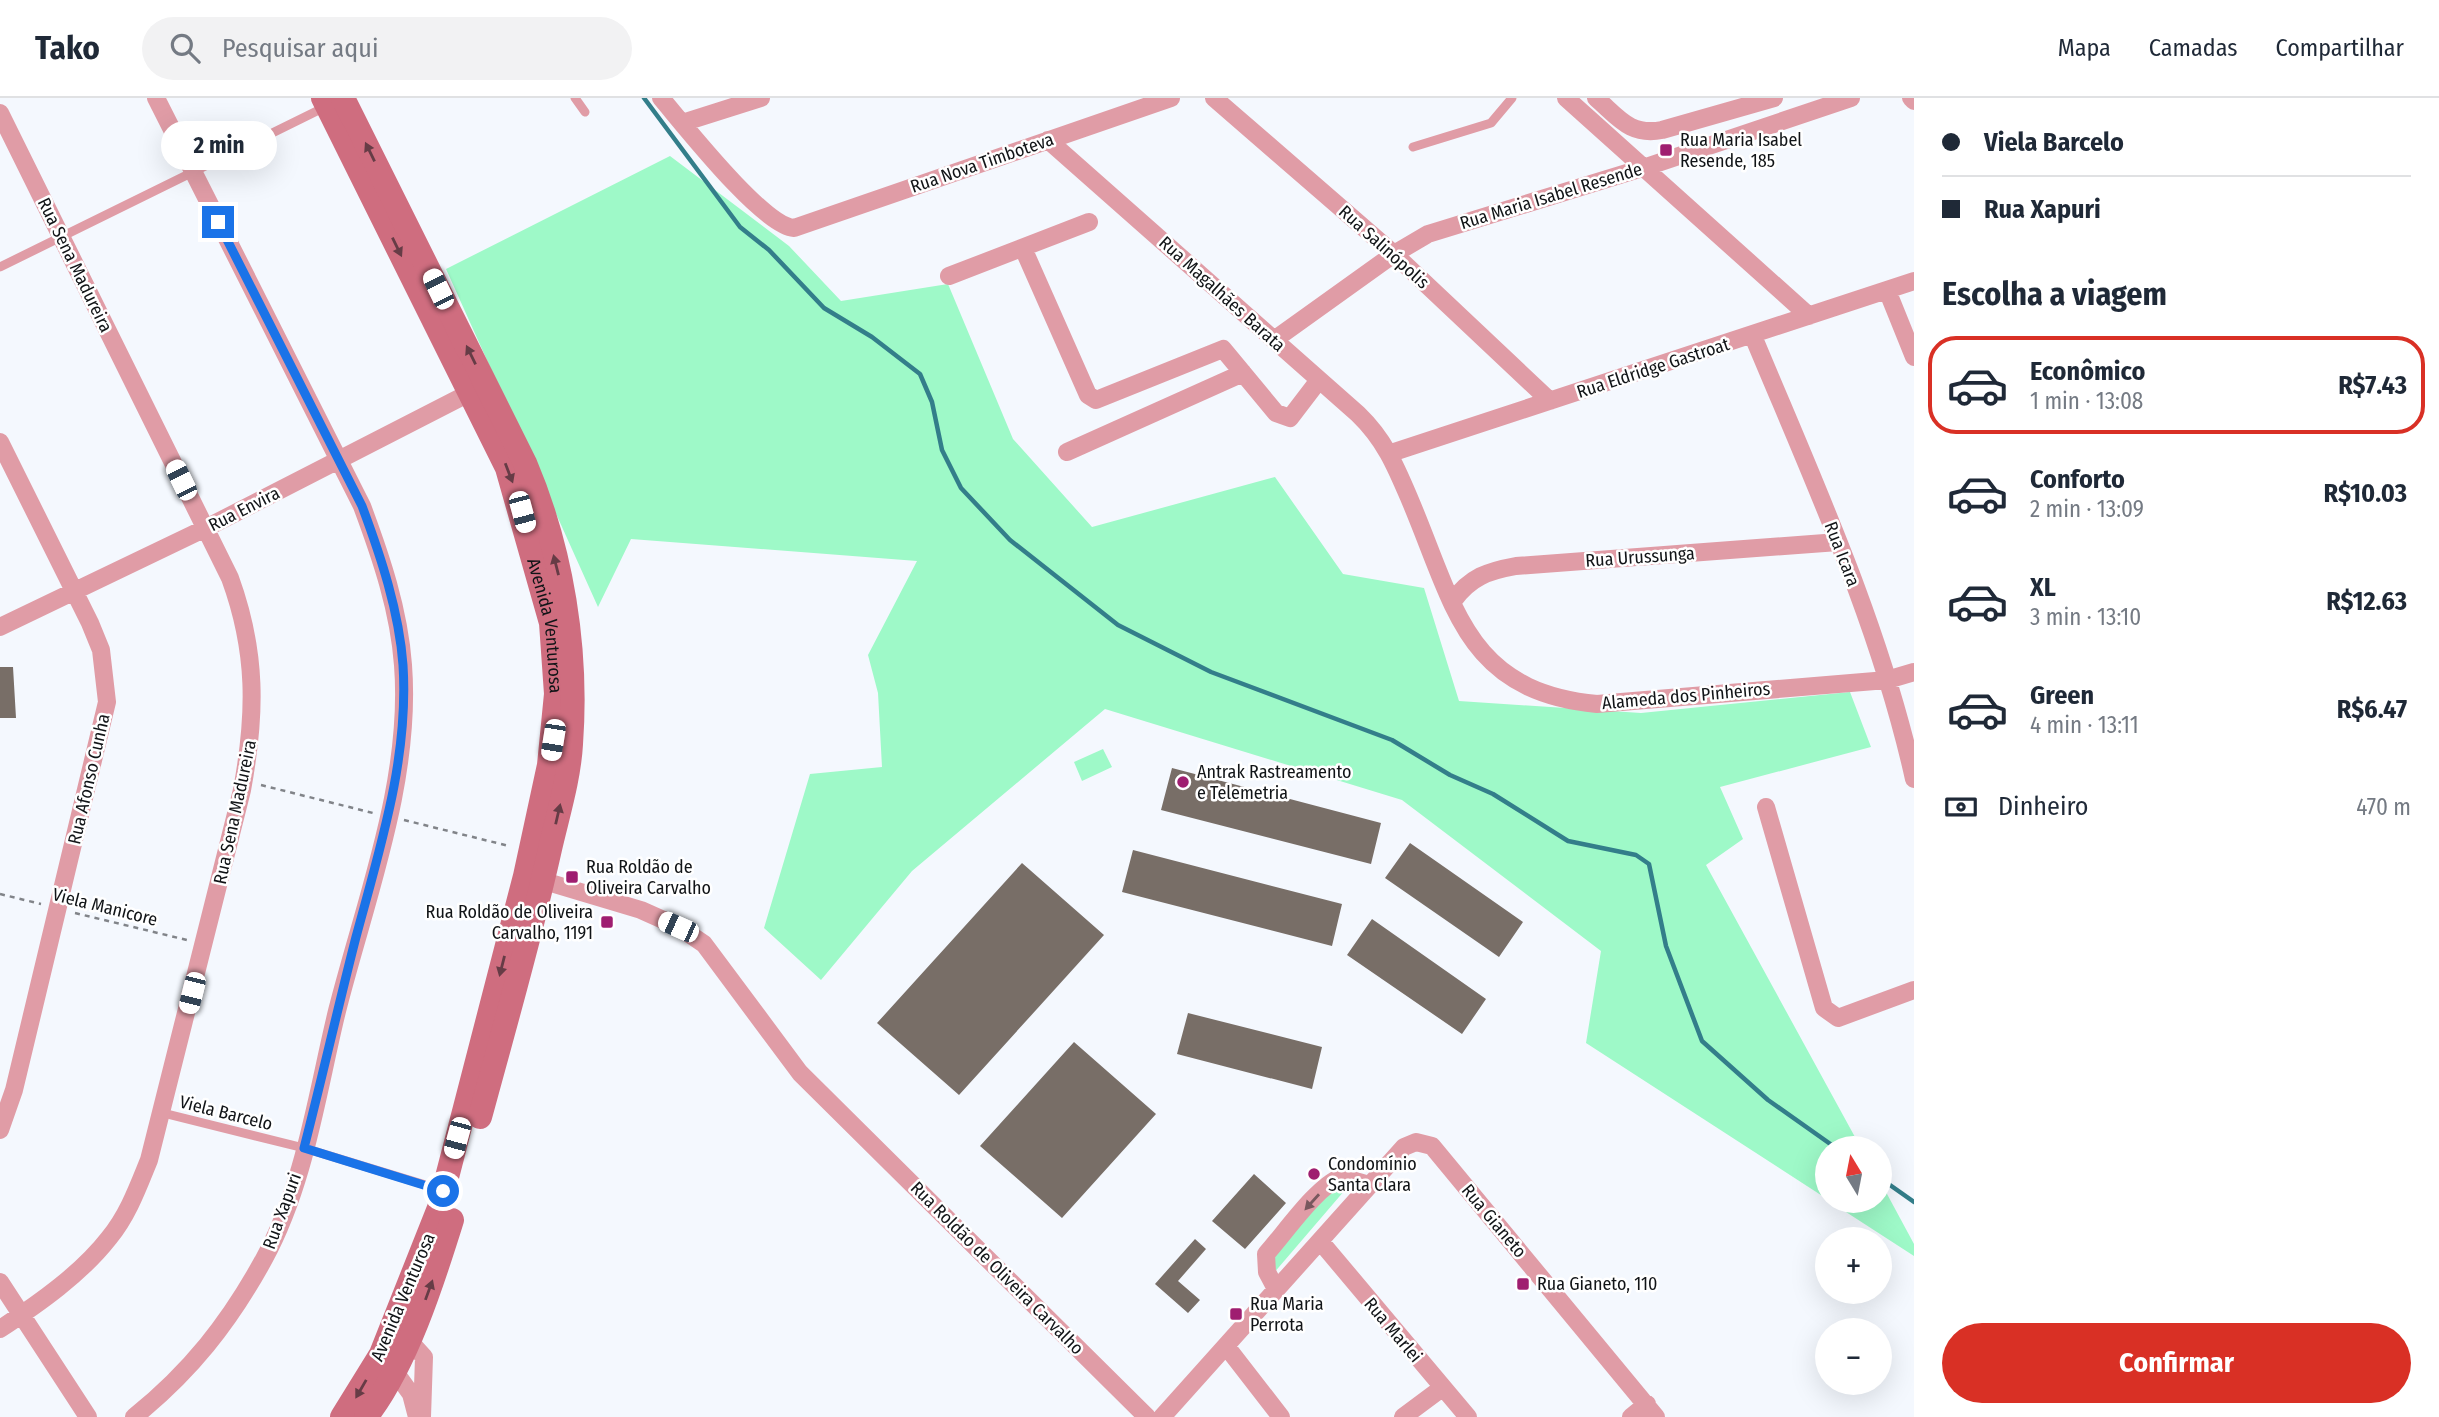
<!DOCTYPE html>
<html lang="pt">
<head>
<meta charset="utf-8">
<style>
  body { margin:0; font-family:"Fira Sans Condensed",sans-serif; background:#f2f2f3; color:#1f2937; height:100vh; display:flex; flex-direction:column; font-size:26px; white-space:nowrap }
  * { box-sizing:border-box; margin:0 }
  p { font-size:23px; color:#747a83 }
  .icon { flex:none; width:38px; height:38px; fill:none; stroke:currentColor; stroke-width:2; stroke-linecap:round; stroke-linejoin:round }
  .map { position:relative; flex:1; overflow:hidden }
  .sheet { display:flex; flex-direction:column; background:#fff; width:525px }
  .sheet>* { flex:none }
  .hud { display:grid; align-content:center; height:154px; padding:0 28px; background:#fff }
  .needle { width:46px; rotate:350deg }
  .controls { position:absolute; left:1815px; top:1038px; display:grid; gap:14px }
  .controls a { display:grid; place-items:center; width:77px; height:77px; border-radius:50%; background:#fff; box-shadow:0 7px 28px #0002; font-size:35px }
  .end { position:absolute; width:32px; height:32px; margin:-16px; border:9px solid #1a73e8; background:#fff; box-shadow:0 0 0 4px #fff }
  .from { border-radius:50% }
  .bubble { position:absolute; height:49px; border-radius:24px; background:#fff; box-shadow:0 7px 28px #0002; font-size:23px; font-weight:700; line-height:49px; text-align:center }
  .car { position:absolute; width:21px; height:42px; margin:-21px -10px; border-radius:9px; box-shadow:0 0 5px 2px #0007; background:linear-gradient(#fff 24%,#345 0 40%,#fff 0 76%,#345 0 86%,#fff 0) }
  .hud b { display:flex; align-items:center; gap:24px; height:66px; font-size:26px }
  .hud b+b { border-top:2px solid #e0e1e3 }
  .hud i { width:18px; height:18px; background:#1f2937 }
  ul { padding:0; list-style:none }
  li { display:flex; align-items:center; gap:21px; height:98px; margin:0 14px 10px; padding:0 14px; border:4px solid transparent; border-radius:28px }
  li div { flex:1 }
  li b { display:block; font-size:26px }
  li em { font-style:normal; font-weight:700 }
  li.on { border-color:#d93025 }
  li>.icon { width:63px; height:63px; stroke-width:1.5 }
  h2 { padding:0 28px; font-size:32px; line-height:84px }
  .pay { display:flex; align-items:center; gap:18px; height:77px; padding:0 28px; font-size:26px }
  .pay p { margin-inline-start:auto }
  .cta { display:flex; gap:14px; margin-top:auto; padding:14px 28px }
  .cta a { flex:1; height:80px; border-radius:42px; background:#d93025; color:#fff; font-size:28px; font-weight:700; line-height:80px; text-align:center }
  header { display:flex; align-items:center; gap:42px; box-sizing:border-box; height:98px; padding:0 35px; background:#fff; border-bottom:2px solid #e0e1e3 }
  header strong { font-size:33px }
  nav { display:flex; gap:38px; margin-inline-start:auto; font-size:24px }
  .search { width:490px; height:63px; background:#f2f2f3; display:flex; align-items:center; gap:18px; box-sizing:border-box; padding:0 24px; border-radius:38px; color:#747a83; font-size:26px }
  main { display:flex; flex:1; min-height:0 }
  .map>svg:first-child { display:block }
  .green { fill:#9ef9c8 }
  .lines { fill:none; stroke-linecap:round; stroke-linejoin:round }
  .stream { stroke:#337e8a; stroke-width:4.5 }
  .building { fill:#786e67 }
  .path { stroke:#818489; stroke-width:2.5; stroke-dasharray:5 5; stroke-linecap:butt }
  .lane { stroke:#e09ca6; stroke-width:9 }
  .street { stroke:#e09ca6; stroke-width:18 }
  .secondary { stroke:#cf6d7f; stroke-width:24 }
  .oneway { fill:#663c46 }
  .oneway2 { fill:#78585e }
  .route { stroke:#1a73e8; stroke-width:9 }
  .poi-dot { fill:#9f1e70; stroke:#fff; stroke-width:2.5 }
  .labels { text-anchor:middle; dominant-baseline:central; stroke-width:5; stroke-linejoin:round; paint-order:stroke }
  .poi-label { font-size:18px; fill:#111417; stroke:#fff; text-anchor:start }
  .street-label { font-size:18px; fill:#111417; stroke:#fff }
</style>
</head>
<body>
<header>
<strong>Tako</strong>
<div class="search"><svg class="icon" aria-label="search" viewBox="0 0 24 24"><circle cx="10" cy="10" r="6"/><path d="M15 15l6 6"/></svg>Pesquisar aqui</div>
<nav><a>Mapa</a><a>Camadas</a><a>Compartilhar</a></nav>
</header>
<main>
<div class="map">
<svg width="1914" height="1319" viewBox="0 0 1914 1319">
  <rect width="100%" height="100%" fill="#f4f8fe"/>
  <path class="green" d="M670 58 789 148 841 203 948 186 1013 341 1092 429 1275 379 1343 476 1424 490 1459 603 1641 615 1850 594 1871 649 1720 689 1743 741 1706 767 1861 1050H1827V1101L1586 945 1601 853 1402 702 1105 611 912 773 821 882 764 830 810 676 882 669 878 595 868 557 917 463 631 441 598 509 446 171Z
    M1103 651 1112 669 1082 683 1074 664Z
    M1880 1083 1914 1146V1158L1829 1103 1880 1102Z
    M1351 1085 1273 1176V1158L1333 1087Z"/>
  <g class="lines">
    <path class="stream" d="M644 0 740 129 769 152 824 210 872 239 920 276 932 304 942 352 961 390 1010 442 1118 527 1211 574 1392 642 1450 677 1493 696 1568 743 1636 757 1649 766 1666 848 1702 943 1768 1002 1836 1050
      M1880 1080 1914 1104"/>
  </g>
  <path class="building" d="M0 569H13L16 620H0Z
    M1172 670 1381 725 1371 766 1161 712Z
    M1410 745 1523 824 1499 859 1385 780Z
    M1133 752 1342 806 1332 848 1122 794Z
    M1022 765 1104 837 959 997 877 925Z
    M1372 821 1486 901 1462 936 1347 857Z
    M1188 915 1322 949 1312 991 1177 956Z
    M1074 944 1156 1016 1062 1120 980 1048Z
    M1254 1076 1286 1105 1245 1151 1212 1123Z
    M1195 1141 1206 1151 1178 1183 1200 1202 1188 1215 1155 1186Z"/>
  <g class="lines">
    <path class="path" d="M261 687 373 715
      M404 722 509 748
      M0 796 41 806
      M75 815 187 842"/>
    <path class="lane" d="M575 0 585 14
      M1413 49 1491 25 1512 0
      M0 169 325 9
      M163 1015 304 1050 442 1092"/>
    <path class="street" d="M661 0C684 27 763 128 794 130L1171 0
      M1214 0 1394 156 1550 303
      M1566 0 1809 218
      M1596 0C1619 20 1630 38 1662 32L1774 0
      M1911 0 1914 3
      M0 15 230 480C257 554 256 616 242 692L149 1062C138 1089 128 1117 109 1140 81 1176 38 1206 0 1231
      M682 25 761 0
      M1048 42 1358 316C1385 342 1396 369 1410 402 1455 508 1465 593 1597 606L1887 582 1914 574
      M1023 150 1088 297 1096 302 1223 251 1276 315 1290 320 1319 282
      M949 178 1089 124
      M1887 192 1914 259
      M1753 238C1813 382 1880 527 1914 681
      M1274 242 1394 156 1428 136 1646 69 1851 0
      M0 344 90 525 101 552 107 604 14 992 0 1032
      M1067 354 1243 275
      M1391 355 1914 183
      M1453 503C1470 479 1488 473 1516 468L1838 444
      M0 529 206 430 479 290
      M1766 709 1824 910 1838 920 1914 892
      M534 780 641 812 679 829 704 846 800 975 1147 1319
      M1320 1143 1468 1319
      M0 1184 88 1319
      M1276 1191 1267 1174 1266 1156C1285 1135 1316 1089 1341 1079L1369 1087
      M404 1237 424 1259 422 1319
      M1226 1248 1281 1319
      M390 1267 411 1296 417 1319
      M134 1319C190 1274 229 1225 264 1161 305 1086 317 995 337 913 365 802 412 683 403 567 399 512 381 459 362 408L156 0
      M1162 1319 1404 1049 1416 1044 1432 1048 1656 1319
      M1403 1319 1442 1290
      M1631 1319 1647 1306"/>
    <g class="secondary">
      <path id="s1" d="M323 0 507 370 551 525 556 596 549 667 525 778 439 1110 381 1256 342 1319"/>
      <path d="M343 0 525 365C562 452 578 551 571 646 569 681 558 716 550 751 530 841 504 930 480 1019"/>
      <path d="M366 1319C406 1268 433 1183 452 1122"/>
    </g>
  </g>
  <defs><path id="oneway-solid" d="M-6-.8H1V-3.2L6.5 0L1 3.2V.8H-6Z" transform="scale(1.75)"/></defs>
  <g class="oneway">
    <use href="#oneway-solid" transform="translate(370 54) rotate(-116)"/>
    <use href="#oneway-solid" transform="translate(397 149) rotate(64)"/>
    <use href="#oneway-solid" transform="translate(471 257) rotate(-116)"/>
    <use href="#oneway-solid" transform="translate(509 375) rotate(69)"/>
    <use href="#oneway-solid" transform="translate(556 467) rotate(-104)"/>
    <use href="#oneway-solid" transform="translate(558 716) rotate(-77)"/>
    <use href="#oneway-solid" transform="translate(502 868) rotate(104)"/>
    <use href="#oneway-solid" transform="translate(429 1192) rotate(-70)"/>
    <use href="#oneway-solid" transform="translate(361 1291) rotate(120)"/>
  </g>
  <use class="oneway2" href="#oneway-solid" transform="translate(1312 1104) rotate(132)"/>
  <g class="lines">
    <path class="route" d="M218 124 362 408C381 459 399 513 403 567 409 660 380 750 356 839 338 909 322 980 304 1050L443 1093"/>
  </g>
  <g class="poi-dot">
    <rect x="1659" y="45" width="14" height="14" rx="3.5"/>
    <circle cx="1183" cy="684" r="7"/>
    <rect x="565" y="772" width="14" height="14" rx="3.5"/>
    <rect x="600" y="817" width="14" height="14" rx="3.5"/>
    <circle cx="1314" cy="1076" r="7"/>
    <rect x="1516" y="1179" width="14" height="14" rx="3.5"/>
    <rect x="1229" y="1209" width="14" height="14" rx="3.5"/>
  </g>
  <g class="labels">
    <g class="poi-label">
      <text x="1680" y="42">Rua Maria Isabel<tspan x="1680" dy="21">Resende, 185</tspan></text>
      <text x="1197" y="674">Antrak Rastreamento<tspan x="1197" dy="21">e Telemetria</tspan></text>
      <text x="586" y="769">Rua Roldão de<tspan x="586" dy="21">Oliveira Carvalho</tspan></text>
      <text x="593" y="814" text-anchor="end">Rua Roldão de Oliveira<tspan x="593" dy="21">Carvalho, 1191</tspan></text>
      <text x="1328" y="1066">Condomínio<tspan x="1328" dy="21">Santa Clara</tspan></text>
      <text x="1537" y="1186">Rua Gianeto, 110</text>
      <text x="1250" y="1206">Rua Maria<tspan x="1250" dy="21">Perrota</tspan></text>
    </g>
    <g class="street-label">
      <text transform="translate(982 65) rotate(-19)">Rua Nova Timboteva</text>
      <text transform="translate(1551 98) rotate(-17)">Rua Maria Isabel Resende</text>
      <text transform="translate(1384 149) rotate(42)">Rua Salinópolis</text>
      <text transform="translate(75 167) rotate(64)">Rua Sena Madureira</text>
      <text transform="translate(1222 196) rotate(42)">Rua Magalhães Barata</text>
      <text transform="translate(1653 270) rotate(-18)">Rua Eldridge Gastroat</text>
      <text transform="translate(244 411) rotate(-27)">Rua Envira</text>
      <text transform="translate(1842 456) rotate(69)">Rua Icara</text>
      <text transform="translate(1640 459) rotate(-4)">Rua Urussunga</text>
      <text stroke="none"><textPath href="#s1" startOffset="576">Avenida Venturosa</textPath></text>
      <text transform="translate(1686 598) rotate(-5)">Alameda dos Pinheiros</text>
      <text transform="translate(89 681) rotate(-77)">Rua Afonso Cunha</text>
      <text transform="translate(235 714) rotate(-78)">Rua Sena Madureira</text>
      <text transform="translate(105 809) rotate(14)">Viela Manicore</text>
      <text transform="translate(226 1015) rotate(14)">Viela Barcelo</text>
      <text transform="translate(282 1113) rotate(-70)">Rua Xapuri</text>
      <text transform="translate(1494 1123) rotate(50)">Rua Gianeto</text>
      <text transform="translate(997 1170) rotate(45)">Rua Roldão de Oliveira Carvalho</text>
      <text transform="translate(403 1199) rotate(-67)">Avenida Venturosa</text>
      <text transform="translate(1393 1232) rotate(50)">Rua Marlei</text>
    </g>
  </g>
</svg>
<div class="controls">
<a><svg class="needle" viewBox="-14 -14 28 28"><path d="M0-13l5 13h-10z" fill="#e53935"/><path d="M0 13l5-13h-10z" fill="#747a83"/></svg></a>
<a>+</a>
<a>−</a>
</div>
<i class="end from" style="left:443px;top:1093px"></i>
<i class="end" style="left:218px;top:124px"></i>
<div class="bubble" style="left:161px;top:23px;width:116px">2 min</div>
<i class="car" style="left:438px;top:191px;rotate:334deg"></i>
<i class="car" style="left:181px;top:382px;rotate:334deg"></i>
<i class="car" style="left:522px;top:414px;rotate:165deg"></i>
<i class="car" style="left:553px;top:642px;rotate:189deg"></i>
<i class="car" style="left:678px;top:829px;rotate:294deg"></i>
<i class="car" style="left:192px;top:895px;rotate:194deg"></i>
<i class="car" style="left:457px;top:1040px;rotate:195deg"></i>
</div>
<section class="sheet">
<div class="hud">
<b><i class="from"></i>Viela Barcelo</b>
<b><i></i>Rua Xapuri</b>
</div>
<h2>Escolha a viagem</h2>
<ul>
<li class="on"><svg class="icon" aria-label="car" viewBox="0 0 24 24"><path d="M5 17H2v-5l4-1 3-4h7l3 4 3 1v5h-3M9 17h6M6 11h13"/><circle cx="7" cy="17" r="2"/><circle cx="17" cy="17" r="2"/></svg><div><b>Econômico</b><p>1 min · 13:08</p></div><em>R$7.43</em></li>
<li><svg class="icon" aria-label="car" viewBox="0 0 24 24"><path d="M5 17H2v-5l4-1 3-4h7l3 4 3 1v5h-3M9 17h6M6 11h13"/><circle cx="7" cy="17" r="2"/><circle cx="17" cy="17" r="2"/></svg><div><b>Conforto</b><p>2 min · 13:09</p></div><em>R$10.03</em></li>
<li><svg class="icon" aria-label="car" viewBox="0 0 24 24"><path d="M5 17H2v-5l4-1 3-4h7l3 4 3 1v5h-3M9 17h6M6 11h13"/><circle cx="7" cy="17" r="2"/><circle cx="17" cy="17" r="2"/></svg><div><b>XL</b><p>3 min · 13:10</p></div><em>R$12.63</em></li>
<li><svg class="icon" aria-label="car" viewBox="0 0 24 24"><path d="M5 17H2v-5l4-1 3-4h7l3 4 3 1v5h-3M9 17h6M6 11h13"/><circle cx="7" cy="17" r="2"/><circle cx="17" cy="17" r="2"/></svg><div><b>Green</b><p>4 min · 13:11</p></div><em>R$6.47</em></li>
</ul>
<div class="pay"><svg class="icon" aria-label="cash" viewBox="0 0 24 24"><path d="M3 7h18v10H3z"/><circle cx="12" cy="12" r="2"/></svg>Dinheiro<p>470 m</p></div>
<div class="cta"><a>Confirmar</a></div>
</section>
</main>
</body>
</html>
